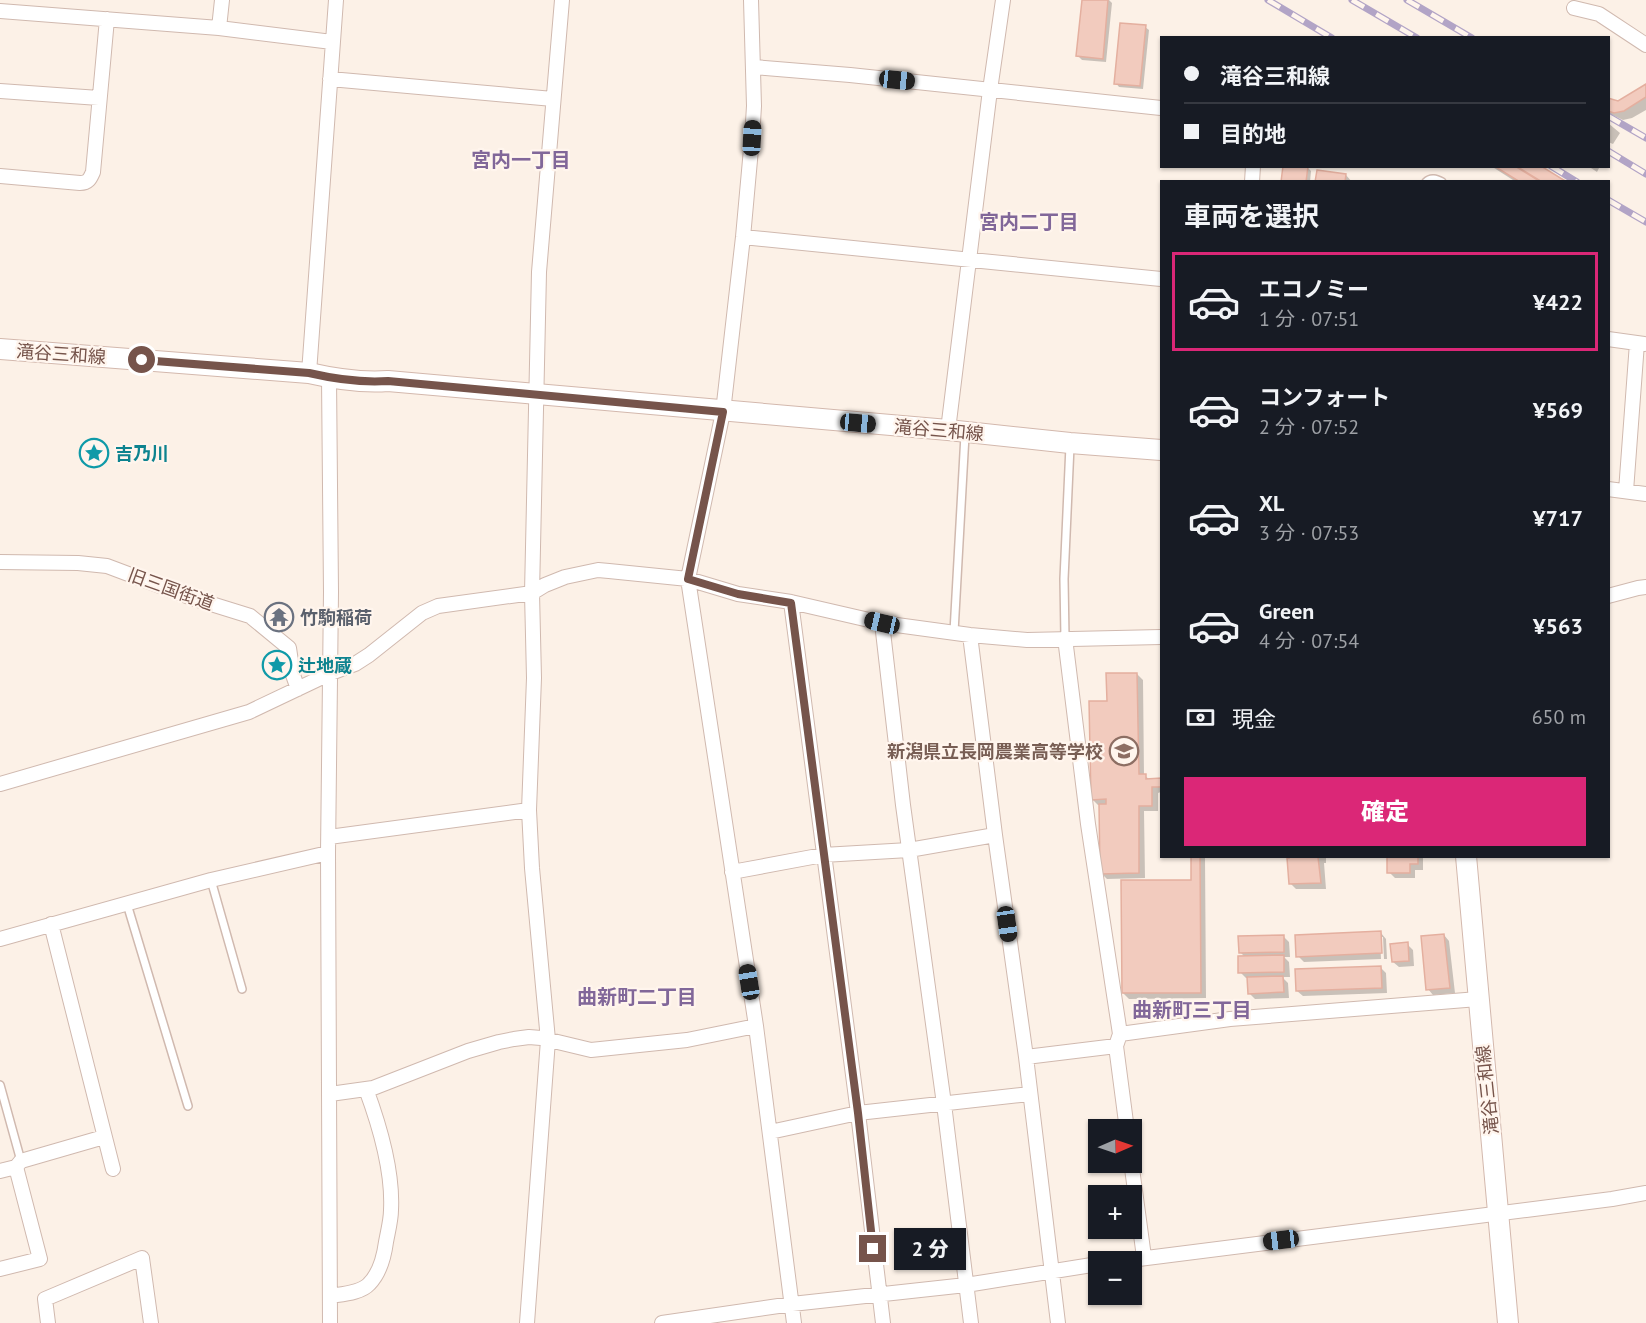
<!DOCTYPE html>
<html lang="ja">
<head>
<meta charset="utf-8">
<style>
  body { margin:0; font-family:"PT Sans","Noto Sans JP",sans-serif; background:#20242c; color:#f1f3f6; height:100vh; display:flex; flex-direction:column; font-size:22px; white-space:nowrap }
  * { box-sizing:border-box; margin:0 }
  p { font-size:20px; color:#9ea1a6 }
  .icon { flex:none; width:33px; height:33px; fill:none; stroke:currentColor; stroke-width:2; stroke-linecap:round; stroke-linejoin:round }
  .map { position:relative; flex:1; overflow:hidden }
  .side { position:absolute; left:1160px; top:180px; width:450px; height:678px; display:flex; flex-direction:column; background:#171b24; border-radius:0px; box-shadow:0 2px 4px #0004 }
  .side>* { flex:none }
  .banner { position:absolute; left:1160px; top:36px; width:450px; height:132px; border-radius:0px; box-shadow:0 2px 4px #0004; display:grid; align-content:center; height:132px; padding:0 24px; background:#171b24 }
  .needle { width:39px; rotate:88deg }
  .tools { position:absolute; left:1088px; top:1119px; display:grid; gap:12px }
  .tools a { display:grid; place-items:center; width:54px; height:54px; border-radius:0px; background:#171b24; box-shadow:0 2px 4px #0004; font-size:30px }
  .end { position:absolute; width:27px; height:27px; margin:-14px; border:8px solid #76544b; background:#fff; box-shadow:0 0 0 3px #fff }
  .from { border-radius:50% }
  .bubble { position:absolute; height:42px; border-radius:0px; background:#171b24; box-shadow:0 2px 4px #0004; font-size:20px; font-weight:800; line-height:42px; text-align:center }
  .car { position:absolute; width:18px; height:36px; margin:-18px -9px; border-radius:8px; box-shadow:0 0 4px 2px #0007; background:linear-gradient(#222 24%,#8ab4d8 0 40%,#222 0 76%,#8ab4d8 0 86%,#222 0) }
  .banner b { display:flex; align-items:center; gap:21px; height:57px; font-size:22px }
  .banner b+b { border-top:2px solid #363941 }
  .banner i { width:15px; height:15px; background:#f1f3f6 }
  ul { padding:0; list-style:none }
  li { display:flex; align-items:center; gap:18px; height:99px; margin:0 12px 9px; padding:0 12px; border:3px solid transparent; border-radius:0px }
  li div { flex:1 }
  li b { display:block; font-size:22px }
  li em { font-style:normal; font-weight:800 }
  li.active { border-color:#db2777 }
  li>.icon { width:54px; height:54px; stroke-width:1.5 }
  h2 { padding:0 24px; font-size:27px; line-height:72px }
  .pay { display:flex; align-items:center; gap:15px; height:66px; padding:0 24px; font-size:22px }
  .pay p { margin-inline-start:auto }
  .cta { display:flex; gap:12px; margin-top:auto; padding:12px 24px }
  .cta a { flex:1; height:69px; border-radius:0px; background:#db2777; color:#fff; font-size:24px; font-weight:800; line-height:69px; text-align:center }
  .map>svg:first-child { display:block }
  .shadow { fill:#0003 }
  .building { fill:#f2cbbe; stroke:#e4af9f; stroke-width:1.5 }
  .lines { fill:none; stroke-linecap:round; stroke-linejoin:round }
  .service-casing { stroke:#d0b9af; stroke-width:10 }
  .minor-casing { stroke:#d0b9af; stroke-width:16 }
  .secondary-casing { stroke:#d3b8ad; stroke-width:22 }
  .service { stroke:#fff; stroke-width:7 }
  .minor { stroke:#fff; stroke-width:14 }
  .secondary { stroke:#fff; stroke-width:20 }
  .rail-casing { stroke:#b2a4c6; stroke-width:7 }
  .rail { stroke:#fff5ed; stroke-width:4.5; stroke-dasharray:14; stroke-linecap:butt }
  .route { stroke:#76544b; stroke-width:8 }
  .labels { text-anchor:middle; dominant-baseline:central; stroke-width:4.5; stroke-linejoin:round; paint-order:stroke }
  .street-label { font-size:18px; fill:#76544b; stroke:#fff5ed }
  .culture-label { font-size:18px; font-weight:bold; fill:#0d838f; stroke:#fff5ed; text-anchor:start }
  .worship-label { font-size:18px; font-weight:bold; fill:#5b616d; stroke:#fff5ed; text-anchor:start }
  .education-label { font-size:18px; font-weight:bold; fill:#785e54; stroke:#fff5ed; text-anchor:end }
  .neighbourhood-label { font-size:20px; font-weight:bold; fill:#816799; stroke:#fff5ed }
</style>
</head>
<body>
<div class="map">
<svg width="1646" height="1323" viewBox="0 0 1646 1323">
  <rect width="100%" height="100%" fill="#fcf1e7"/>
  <path class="shadow" d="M1083 0H1109L1112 3 1106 62 1082 60 1078 56Z
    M1145 27 1149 30 1143 89 1119 87 1116 83Z
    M1646 86V110L1632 118 1623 120 1608 113V99L1618 103Z
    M1608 123 1620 133 1613 144 1608 142Z
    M1491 166H1531L1564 182H1516Z
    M1588 166H1600L1597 172Z
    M1307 167 1311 171 1310 182H1283Z
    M1346 175 1352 182H1317Z
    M1137 674 1143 680 1144 775 1150 780H1161V792L1158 793V811H1144L1145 878 1107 879 1101 873 1100 805H1098L1092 799 1108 703Z
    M1171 856H1205L1206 998 1129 999 1123 993 1193 881V858H1172Z
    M1291 856H1326V863H1324L1326 889H1296L1290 883Z
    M1389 856H1423V870H1415V878H1395L1389 872Z
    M1381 933 1386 939 1387 959H1384L1383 937H1380L1381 959 1304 962 1298 956Z
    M1444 935 1449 941 1455 993 1433 995 1428 989Z
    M1283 936 1289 942 1290 957H1284L1289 962 1290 977H1282L1288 983 1289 998 1255 999 1249 993V978H1246L1240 972 1245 957 1240 952Z
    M1407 944 1413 950 1414 966 1399 967 1393 962Z
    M1380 967 1386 973 1387 993 1303 996 1297 991Z"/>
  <path class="building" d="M1082 0H1108L1103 59 1076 56Z
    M1120 23 1146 25 1140 86 1114 84Z
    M1646 84V97L1624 111 1614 113 1608 111V98L1618 101Z
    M1283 166H1308L1306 182H1281Z
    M1494 166H1515L1541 182H1520Z
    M1516 166H1541L1567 182H1542Z
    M1317 170 1346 174 1345 182H1315Z
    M1106 673H1137L1139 774H1146V779L1161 778V787H1152V806H1139V873L1100 874 1099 804H1106V799L1091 800 1089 701H1107Z
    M1191 856H1200L1201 993H1122L1121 880H1191Z
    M1289 856H1321L1318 857 1321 883 1289 884 1287 858H1289Z
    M1387 856H1418V864H1410V873H1387Z
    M1381 931 1382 953 1296 957 1295 935Z
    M1444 934 1450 988 1426 990 1421 936Z
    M1284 935V952L1239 953 1238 936Z
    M1408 942 1409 961 1392 962 1390 944Z
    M1284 955V972L1238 973V956Z
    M1381 966 1382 988 1296 991 1295 969Z
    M1283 976 1284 992 1248 994 1247 977Z"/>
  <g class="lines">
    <g class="service-casing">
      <path id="service" d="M1426 182C1431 177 1436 179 1442 182
        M954 632 965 435
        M1065 638 1064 579 1070 446
        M211 880 242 989
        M127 904 188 1106
        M0 1085 21 1161"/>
    </g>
    <g class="minor-casing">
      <path id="minor" d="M751 0 754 106 752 138 743 237 723 412 688 579 756 1026 794 1323
        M1574 8 1599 14 1646 45
        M0 11 219 28 332 42
        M219 28 222 0
        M754 67 850 75 1161 108
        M330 79 553 99
        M0 91 99 98
        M0 176 80 183C88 183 90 179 93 172L107 19
        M1252 182 1253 166
        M743 237 1161 279
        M1608 339 1644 344
        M309 373 336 0
        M329 378 331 592 328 853 330 1323
        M948 430 990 90 1003 0
        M1608 489 1646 494
        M1626 491 1637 343
        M0 562 78 563 107 566 192 598 250 616 289 648 293 675 298 689
        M1608 596 1638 588 1646 587
        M791 602 858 1113 883 1323
        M882 623 903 805 944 1104 971 1323
        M970 635 995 835 1026 1057 1058 1323
        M1065 638 1088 824 1120 1034 1116 1046 1127 1130
        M0 784 249 712 331 673 355 664 369 655 422 613 438 606 532 593 545 585 565 577 598 570 609 571 688 579 738 594 791 602 882 623 970 635 1027 640 1161 637
        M329 837 529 810
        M732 872 823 855 909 850 995 835
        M51 924 113 1169
        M0 939 211 880 328 853
        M1120 1034 1230 1019 1478 999
        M1026 1057 1116 1046
        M330 1094 373 1088 468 1051 499 1042 514 1039 529 1037 541 1038 591 1050 687 1040 756 1026
        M770 1132 858 1113 1030 1094
        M1131 1161 1144 1257
        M0 1171 16 1167 21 1161 104 1137
        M1115 1262 1526 1210 1612 1199 1646 1193
        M0 1269 40 1259 16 1167
        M330 1296C342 1294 361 1293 369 1284 380 1273 384 1257 386 1242 388 1231 391 1220 391 1210 393 1172 379 1124 366 1089
        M48 1323 45 1299 142 1258 151 1323
        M527 1323 548 1040 532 868 529 810 534 678 532 593 539 272 562 0
        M662 1323 792 1304 966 1285 1098 1264"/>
    </g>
    <g class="secondary-casing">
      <path id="secondary" d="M0 349 309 373C335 379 361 383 388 381L948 430 1070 443 1161 450
        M1466 856 1508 1323"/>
    </g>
    <use href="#service" class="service"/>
    <use href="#minor" class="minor"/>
    <use href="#secondary" class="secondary"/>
    <g class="rail-casing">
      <path id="rail" d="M1268 0 1332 38
        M1352 0 1417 38
        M1407 0 1472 38
        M1608 116 1646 138
        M1608 151 1646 174
        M1551 166 1577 182
        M1608 200 1646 222"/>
    </g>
    <use href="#rail" class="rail"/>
  </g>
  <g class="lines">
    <path class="route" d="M142 360 309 373C335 379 361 383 388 381L723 412 688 579 738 594 791 603 858 1113 873 1249"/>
  </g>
  <defs>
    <g id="sight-ring" transform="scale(1.5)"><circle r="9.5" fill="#fff5ed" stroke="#0f9aa8" stroke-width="1.5"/><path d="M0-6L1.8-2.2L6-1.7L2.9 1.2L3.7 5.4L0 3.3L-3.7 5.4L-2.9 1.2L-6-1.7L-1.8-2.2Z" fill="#0f9aa8"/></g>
    <g id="temple-ring" transform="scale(1.5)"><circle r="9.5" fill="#fff5ed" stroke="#6b7280" stroke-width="1.5"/><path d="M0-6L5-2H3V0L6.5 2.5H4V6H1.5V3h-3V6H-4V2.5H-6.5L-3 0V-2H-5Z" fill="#6b7280"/></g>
    <g id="school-ring" transform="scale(1.5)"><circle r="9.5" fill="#fff5ed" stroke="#8d6e63" stroke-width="1.5"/><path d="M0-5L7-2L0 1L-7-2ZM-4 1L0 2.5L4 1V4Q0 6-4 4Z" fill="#8d6e63"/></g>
  </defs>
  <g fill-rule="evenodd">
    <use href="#sight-ring" x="94" y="453"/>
    <use href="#temple-ring" x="279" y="617"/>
    <use href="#sight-ring" x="277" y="665"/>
    <use href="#school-ring" x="1124" y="751"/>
  </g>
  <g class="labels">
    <g class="street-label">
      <text transform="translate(61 354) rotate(4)">滝谷三和線</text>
      <text transform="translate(939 430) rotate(5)">滝谷三和線</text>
      <text transform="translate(171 589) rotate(20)">旧三国街道</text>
      <text transform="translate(1487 1090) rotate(-96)">滝谷三和線</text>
    </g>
    <g class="culture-label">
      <text x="115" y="453">吉乃川</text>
      <text x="298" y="665">辻地蔵</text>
    </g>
    <g class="worship-label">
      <text x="300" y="617">竹駒稲荷</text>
    </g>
    <g class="education-label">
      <text x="1103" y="751">新潟県立長岡農業高等学校</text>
    </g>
    <g class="neighbourhood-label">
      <text x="521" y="160">宮内一丁目</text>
      <text x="1029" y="222">宮内二丁目</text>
      <text x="637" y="997">曲新町二丁目</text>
      <text x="1192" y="1010">曲新町三丁目</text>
    </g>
  </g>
</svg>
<div class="tools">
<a><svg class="needle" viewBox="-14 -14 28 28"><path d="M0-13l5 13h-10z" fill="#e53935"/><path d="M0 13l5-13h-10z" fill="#9ea1a6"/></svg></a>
<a>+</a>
<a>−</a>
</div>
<i class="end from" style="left:142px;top:360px"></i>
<i class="end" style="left:873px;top:1249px"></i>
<div class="bubble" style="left:894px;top:1228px;width:72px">2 分</div>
<i class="car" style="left:897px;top:80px;rotate:96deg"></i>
<i class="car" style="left:752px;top:138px;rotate:3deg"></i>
<i class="car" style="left:858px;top:423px;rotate:95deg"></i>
<i class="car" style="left:882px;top:623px;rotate:283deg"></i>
<i class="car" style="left:1007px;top:924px;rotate:172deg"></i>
<i class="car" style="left:749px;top:982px;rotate:351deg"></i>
<i class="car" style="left:1281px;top:1240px;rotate:263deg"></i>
<div class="banner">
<b><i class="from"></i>滝谷三和線</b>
<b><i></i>目的地</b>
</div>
<section class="side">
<h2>車両を選択</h2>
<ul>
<li class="active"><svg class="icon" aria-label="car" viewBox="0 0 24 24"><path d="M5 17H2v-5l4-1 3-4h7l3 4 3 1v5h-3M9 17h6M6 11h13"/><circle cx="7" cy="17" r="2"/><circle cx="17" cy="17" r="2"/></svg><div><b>エコノミー</b><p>1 分 · 07:51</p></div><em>¥422</em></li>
<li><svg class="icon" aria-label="car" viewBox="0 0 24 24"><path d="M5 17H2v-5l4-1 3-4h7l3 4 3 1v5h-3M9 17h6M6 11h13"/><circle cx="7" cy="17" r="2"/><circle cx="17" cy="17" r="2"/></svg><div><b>コンフォート</b><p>2 分 · 07:52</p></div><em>¥569</em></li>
<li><svg class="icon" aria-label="car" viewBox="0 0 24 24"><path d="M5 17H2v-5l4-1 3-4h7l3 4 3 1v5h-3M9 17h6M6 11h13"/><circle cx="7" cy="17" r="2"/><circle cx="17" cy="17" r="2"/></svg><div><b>XL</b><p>3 分 · 07:53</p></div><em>¥717</em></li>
<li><svg class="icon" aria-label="car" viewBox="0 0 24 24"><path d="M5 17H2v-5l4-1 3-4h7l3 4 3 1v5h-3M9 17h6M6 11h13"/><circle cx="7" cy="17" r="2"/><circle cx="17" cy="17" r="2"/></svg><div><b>Green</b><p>4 分 · 07:54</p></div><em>¥563</em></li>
</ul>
<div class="pay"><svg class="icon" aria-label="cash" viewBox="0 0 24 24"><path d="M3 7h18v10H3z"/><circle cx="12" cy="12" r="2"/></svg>現金<p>650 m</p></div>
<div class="cta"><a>確定</a></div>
</section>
</div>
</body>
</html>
